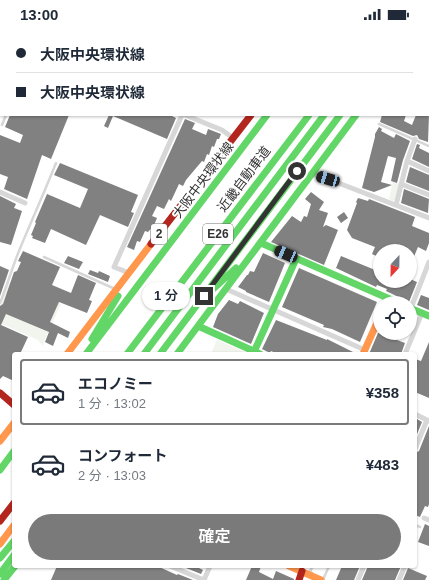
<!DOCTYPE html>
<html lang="ja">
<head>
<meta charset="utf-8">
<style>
  body { margin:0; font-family:Helvetica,"Noto Sans JP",sans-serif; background:#f2f2f3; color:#1f2937; height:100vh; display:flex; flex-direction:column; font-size:15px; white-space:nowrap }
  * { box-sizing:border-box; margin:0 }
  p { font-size:13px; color:#747a83 }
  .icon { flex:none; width:22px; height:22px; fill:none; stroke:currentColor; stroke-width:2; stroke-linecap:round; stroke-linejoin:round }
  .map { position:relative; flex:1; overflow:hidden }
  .panel { position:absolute; left:12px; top:324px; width:405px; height:216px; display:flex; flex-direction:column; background:#fff; border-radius:4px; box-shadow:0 1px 3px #0004 }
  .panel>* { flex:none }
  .top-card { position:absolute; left:0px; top:0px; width:429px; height:88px; box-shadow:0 1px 3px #0004; display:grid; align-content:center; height:88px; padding:0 16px; background:#fff }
  .needle { width:26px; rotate:202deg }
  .fabs { position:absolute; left:373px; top:216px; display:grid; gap:8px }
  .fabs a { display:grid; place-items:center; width:44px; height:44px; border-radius:50%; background:#fff; box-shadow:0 1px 3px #0004; font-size:20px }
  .end { position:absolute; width:18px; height:18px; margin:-9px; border:5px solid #333; background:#fff; box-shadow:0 0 0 2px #fff }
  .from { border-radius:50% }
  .bubble { position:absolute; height:28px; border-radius:14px; background:#fff; box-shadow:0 1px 3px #0004; font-size:13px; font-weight:600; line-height:28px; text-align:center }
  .car { position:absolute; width:12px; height:24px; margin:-12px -6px; border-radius:5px; box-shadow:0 0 3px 1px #0007; background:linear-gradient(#222 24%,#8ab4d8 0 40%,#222 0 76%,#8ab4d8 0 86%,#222 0) }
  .top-card b { display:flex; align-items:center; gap:14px; height:38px; font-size:15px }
  .top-card b+b { border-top:1px solid #e0e1e3 }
  .top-card i { width:10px; height:10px; background:#1f2937 }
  ul { padding:7px 0 0; list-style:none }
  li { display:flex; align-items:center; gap:12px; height:66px; margin:0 8px 6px; padding:0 8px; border:2px solid transparent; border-radius:4px }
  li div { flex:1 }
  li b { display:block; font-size:15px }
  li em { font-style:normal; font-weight:600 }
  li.on { border-color:#7a7a7a }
  li>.icon { width:36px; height:36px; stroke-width:1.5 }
  .action { display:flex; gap:8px; margin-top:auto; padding:8px 16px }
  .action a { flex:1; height:46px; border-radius:24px; background:#7a7a7a; color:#fff; font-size:16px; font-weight:600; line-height:46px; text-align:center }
  .status { display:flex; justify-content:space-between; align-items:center; height:28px; padding:0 20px; background:#fff; direction:ltr }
  .status svg { height:11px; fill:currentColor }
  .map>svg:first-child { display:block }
  .green { fill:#f1f5ed }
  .building { fill:#818181 }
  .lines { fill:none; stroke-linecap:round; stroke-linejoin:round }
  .lane { stroke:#d7d7d7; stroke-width:2.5 }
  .street { stroke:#d7d7d7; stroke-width:5 }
  .fast { stroke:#63d668; stroke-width:7 }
  .slow { stroke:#ff974d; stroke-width:7 }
  .jam { stroke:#b3261e; stroke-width:7 }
  .route { stroke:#333; stroke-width:5 }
  .labels { text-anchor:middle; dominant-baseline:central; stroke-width:4; stroke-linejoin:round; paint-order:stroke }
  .shield { fill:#fff; stroke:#707070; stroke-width:1 }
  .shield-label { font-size:12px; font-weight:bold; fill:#333 }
  .street-label { font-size:13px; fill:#333; stroke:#fff }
</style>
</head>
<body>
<div class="status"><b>13:00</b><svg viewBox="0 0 49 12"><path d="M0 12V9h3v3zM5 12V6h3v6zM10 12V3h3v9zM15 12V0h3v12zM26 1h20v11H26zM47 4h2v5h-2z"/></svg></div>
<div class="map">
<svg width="429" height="552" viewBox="0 0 429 552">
  <rect width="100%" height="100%" fill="#fff"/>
  <path class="green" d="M393 154 399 156 395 172 393 173 389 171Z
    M9 254 61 276 45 311 43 318 38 312 0 295V277Z
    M217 312 247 325V326H211Z"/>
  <path class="building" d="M10 87H69L51 131 42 127 27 171 4 161 8 149 0 146V107L20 115 23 107 5 99Z
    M109 87H170L176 90 167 111 113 88 108 100 104 98Z
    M382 87H406L404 93 412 97 416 87H429L428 114 419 111 417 107 413 108 380 94Z
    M185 91 195 95 192 101 206 107 208 101 221 106 219 111H217L214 119 212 118 209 127 207 126 204 134 202 133 186 152 183 158 179 156 171 173 169 171 164 181 157 178 152 188 157 190 154 197 148 204 145 203 140 214 137 213 134 222 127 219Z
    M379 99 382 101 381 103 394 110 396 106 410 113 403 132 397 155 391 153 396 130 388 128 381 154 392 157 374 164 362 160 375 109V106Z
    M417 116 420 117 419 120 429 125V139L412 131Z
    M60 135 138 167 131 184 134 185 128 199 100 187 86 217 51 201 45 215 32 210 33 208 31 207 36 195 35 194 47 166 80 180 88 161 54 147Z
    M410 139 429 147V163L406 154Z
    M404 161 429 171 428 185 401 175Z
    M311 164 324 174 319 182 328 185 323 199 326 197 338 202 324 237 271 214 292 188 301 194 304 188 307 189 311 176 305 171Z
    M0 168 16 176 14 180 22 183 11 217 0 214Z
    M358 170 368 173 369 171 415 189 412 198 429 205V215L426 223 418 219 410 238V223H380V230L372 226 375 219 352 210 347 202 357 175 356 174Z
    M344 184 348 190 341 195 337 189Z
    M23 223 60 239 52 257 71 265 78 247 96 255 89 272 92 273 87 285 59 274 50 294 70 304 68 310 58 305 53 318 45 314 49 304 6 286 1 297 28 309 20 326H14V353L3 348 0 351V278L3 276 14 244 17 243 21 234 18 233Z
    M263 225 285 235 269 274 246 264V263L238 259 247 247H248L250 243 254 244Z
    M68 228 83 234 79 241 64 235Z
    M341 228 380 244V253H400L407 256 408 253H410V251L417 254 409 274 386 263 387 261 377 257 376 259 336 240Z
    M0 238 9 242 0 268Z
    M299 240 377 274 360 314 332 301 323 299 324 297 282 279Z
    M90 242 98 245 99 243 110 248 108 254 88 246Z
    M421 267 429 270V282L417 277Z
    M229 272 238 276 240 273 264 285 251 316 213 299 218 286Z
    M276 292 327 312V311L357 326H278L271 323 270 325 262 321Z
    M378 305H400L397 312 405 315 401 326H369Z
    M429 314V370L415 364V331L421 333Z
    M417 391 422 394 415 411V395Z
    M429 398V476L428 479 425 478 420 489 415 487V425L419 423Z
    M425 496 429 498V518L418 514Z
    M57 538H157L177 547 178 546 193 552H51Z
    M181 538H195L203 542 201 546Z
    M252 538H261L259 544 273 551 276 543 294 551V552H246Z
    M342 538H360L354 552H336Z
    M368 538H401L395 552H362Z
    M408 540 427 548 425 552H403Z"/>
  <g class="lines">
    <path class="lane" d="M52 1 53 0
      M265 1V0
      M379 96 429 118
      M2 97 6 87
      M44 229 115 261
      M0 275C7 258 12 240 19 223 31 194 44 165 56 135
      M415 497 420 499
      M415 509 416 510
      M312 545 310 543 313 538
      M323 552 329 538"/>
    <path class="street" d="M162 0 164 1
      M14 1V0
      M104 1V0
      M214 1V0
      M0 6H1
      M428 24H429
      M0 34 1 31
      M185 87 222 102 233 110
      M407 133 429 143
      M312 146 328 151 429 190
      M401 156 429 167
      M0 164 25 175
      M396 177 407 133 415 111
      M129 245 114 239 182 87
      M226 261 365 322
      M411 280 429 234
      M405 326 422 285
      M415 386 429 393
      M415 421 427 392
      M424 490 429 492
      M170 538 204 552 210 538
      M358 552 364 538
      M399 552 405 538"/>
    <path class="fast" d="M382 1 383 0
      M428 11 429 10
      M261 215 399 275
      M211 263 236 240
      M410 280 429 288
      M198 298 260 326
      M92 311 118 268
      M86 326 267 87
      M127 326 309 87
      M144 326 324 87
      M160 326 340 87
      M177 326 356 87
      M253 326 296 231
      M0 442 14 423
      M0 530 14 513
      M0 546 14 527
      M4 552 15 538"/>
    <path class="slow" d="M319 1 320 0
      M336 1 337 0
      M399 1 400 0
      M416 1 417 0
      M67 326 151 216
      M363 326 380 288
      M0 413 14 395
      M0 516 14 497
      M289 538 321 552"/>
    <path class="jam" d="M151 216 251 87
      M0 365 14 377
      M0 493 14 475
      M299 552 302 543"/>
  </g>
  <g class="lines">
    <path class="route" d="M204 268 297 143"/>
  </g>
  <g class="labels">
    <g class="shield">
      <rect x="151" y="196" width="16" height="20" rx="3"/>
      <rect x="203" y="196" width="30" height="20" rx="3"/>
    </g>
    <g class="shield-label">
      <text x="159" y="206">2</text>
      <text x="218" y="206">E26</text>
    </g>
    <g class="street-label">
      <text transform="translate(244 151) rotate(-53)">近畿自動車道</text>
      <text transform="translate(203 152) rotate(-53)">大阪中央環状線</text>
    </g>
  </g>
</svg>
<div class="fabs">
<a><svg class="needle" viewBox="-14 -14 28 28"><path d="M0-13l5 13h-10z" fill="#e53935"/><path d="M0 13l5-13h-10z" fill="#747a83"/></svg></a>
<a><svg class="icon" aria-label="locate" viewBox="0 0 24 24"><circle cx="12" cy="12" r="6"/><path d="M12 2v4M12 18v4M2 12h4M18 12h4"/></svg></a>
</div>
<i class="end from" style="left:297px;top:143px"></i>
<i class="end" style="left:204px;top:268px"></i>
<div class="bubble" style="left:142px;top:254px;width:48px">1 分</div>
<i class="car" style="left:328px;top:151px;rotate:286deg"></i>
<i class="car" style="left:286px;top:226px;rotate:293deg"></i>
<div class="top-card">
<b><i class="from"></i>大阪中央環状線</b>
<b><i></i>大阪中央環状線</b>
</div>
<section class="panel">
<ul>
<li class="on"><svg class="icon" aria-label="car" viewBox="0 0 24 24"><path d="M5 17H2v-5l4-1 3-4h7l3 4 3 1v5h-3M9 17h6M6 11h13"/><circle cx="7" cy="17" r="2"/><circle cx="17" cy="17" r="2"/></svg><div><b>エコノミー</b><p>1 分 · 13:02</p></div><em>¥358</em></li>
<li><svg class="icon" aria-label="car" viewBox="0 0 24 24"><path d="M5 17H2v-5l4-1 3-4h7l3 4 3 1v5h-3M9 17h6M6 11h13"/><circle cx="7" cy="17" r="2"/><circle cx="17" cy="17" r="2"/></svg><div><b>コンフォート</b><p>2 分 · 13:03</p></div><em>¥483</em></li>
</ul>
<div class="action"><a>確定</a></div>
</section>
</div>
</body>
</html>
